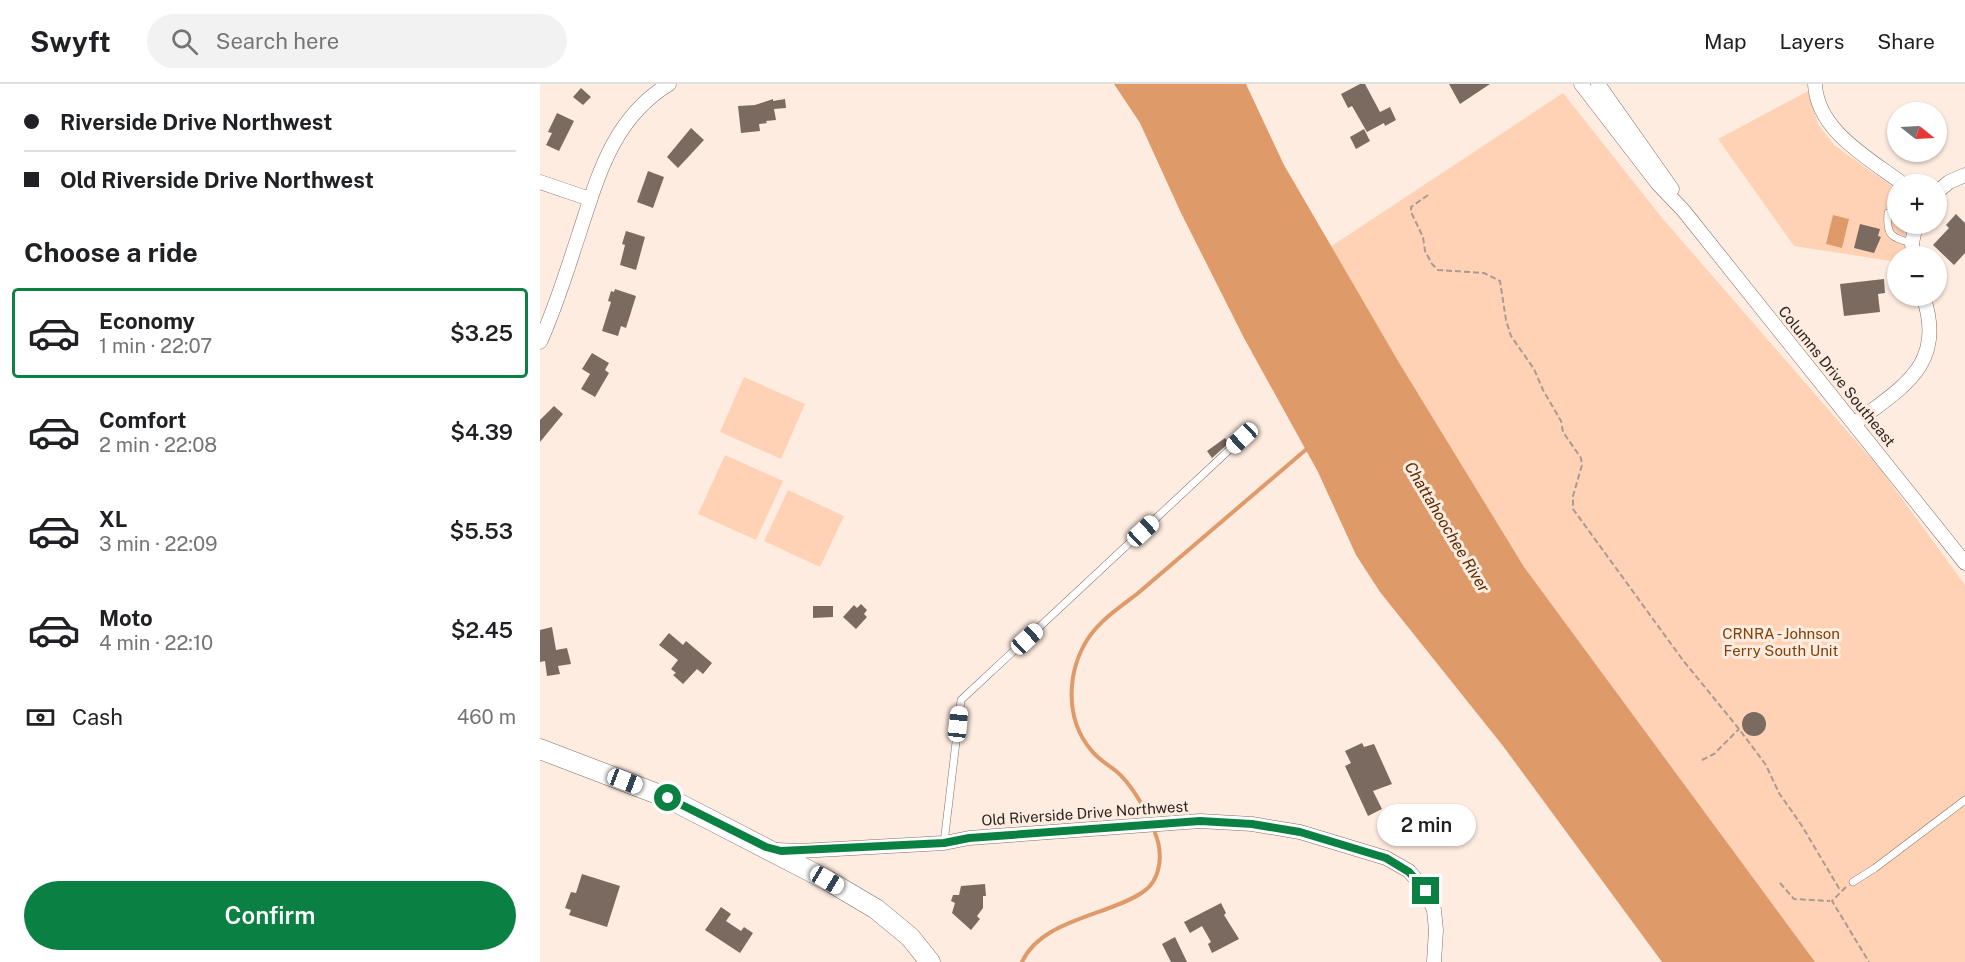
<!DOCTYPE html>
<html lang="en">
<head>
<meta charset="utf-8">
<style>
  body { margin:0; font-family:"Public Sans",sans-serif; background:#f2f2f2; color:#202124; height:100vh; display:flex; flex-direction:column; font-size:22px; white-space:nowrap }
  * { box-sizing:border-box; margin:0 }
  p { font-size:20px; color:#757577 }
  .icon { flex:none; width:33px; height:33px; fill:none; stroke:currentColor; stroke-width:2; stroke-linecap:round; stroke-linejoin:round }
  .map { position:relative; flex:1; overflow:hidden }
  .sheet { display:flex; flex-direction:column; background:#fff; width:540px }
  .sheet>* { flex:none }
  .banner { display:grid; align-content:center; height:132px; padding:0 24px; background:#fff }
  .needle { width:39px; rotate:108deg }
  .tools { position:absolute; left:1347px; top:18px; display:grid; gap:12px }
  .tools a { display:grid; place-items:center; width:60px; height:60px; border-radius:50%; background:#fff; box-shadow:0 2px 4px #0004; font-size:30px }
  .end { position:absolute; width:27px; height:27px; margin:-14px; border:8px solid #0b8043; background:#fff; box-shadow:0 0 0 3px #fff }
  .from { border-radius:50% }
  .bubble { position:absolute; height:42px; border-radius:21px; background:#fff; box-shadow:0 2px 4px #0004; font-size:20px; font-weight:600; line-height:42px; text-align:center }
  .car { position:absolute; width:18px; height:36px; margin:-18px -9px; border-radius:8px; box-shadow:0 0 4px 2px #0007; background:linear-gradient(#fff 24%,#345 0 40%,#fff 0 76%,#345 0 86%,#fff 0) }
  .banner b { display:flex; align-items:center; gap:21px; height:57px; font-size:22px }
  .banner b+b { border-top:2px solid #e0e0e0 }
  .banner i { width:15px; height:15px; background:#202124 }
  ul { padding:0; list-style:none }
  li { display:flex; align-items:center; gap:18px; height:90px; margin:0 12px 9px; padding:0 12px; border:3px solid transparent; border-radius:6px }
  li div { flex:1 }
  li b { display:block; font-size:22px }
  li em { font-style:normal; font-weight:600 }
  li.active { border-color:#0b8043 }
  li>.icon { width:54px; height:54px; stroke-width:1.5 }
  h2 { padding:0 24px; font-size:27px; line-height:72px }
  .pay { display:flex; align-items:center; gap:15px; height:66px; padding:0 24px; font-size:22px }
  .pay p { margin-inline-start:auto }
  .button { display:flex; gap:12px; margin-top:auto; padding:12px 24px }
  .button a { flex:1; height:69px; border-radius:36px; background:#0b8043; color:#fff; font-size:24px; font-weight:600; line-height:69px; text-align:center }
  header { display:flex; align-items:center; gap:36px; box-sizing:border-box; height:84px; padding:0 30px; background:#fff; border-bottom:2px solid #e0e0e0 }
  header strong { font-size:28px }
  nav { display:flex; gap:33px; margin-inline-start:auto; font-size:21px }
  .search { width:420px; height:54px; background:#f2f2f2; display:flex; align-items:center; gap:15px; box-sizing:border-box; padding:0 21px; border-radius:33px; color:#757577; font-size:22px }
  main { display:flex; flex:1; min-height:0 }
  .map>svg:first-child { display:block }
  .green { fill:#ffd2b6 }
  .water { fill:#df9a6a }
  .lines { fill:none; stroke-linecap:round; stroke-linejoin:round }
  .stream { stroke:#df9a6a; stroke-width:4 }
  .building { fill:#7b6a60 }
  .lane-casing { stroke:#7f6f65; stroke-width:8 }
  .street-casing { stroke:#7f6f65; stroke-width:15 }
  .secondary-casing { stroke:#7f6f65; stroke-width:21 }
  .path { stroke:#a99b92; stroke-width:2; stroke-dasharray:6 3; stroke-linecap:butt }
  .lane { stroke:#fff; stroke-width:7 }
  .street { stroke:#fff; stroke-width:14 }
  .secondary { stroke:#fff; stroke-width:20 }
  .route { stroke:#0b8043; stroke-width:8 }
  .labels { text-anchor:middle; dominant-baseline:central; stroke-width:6; stroke-linejoin:round; paint-order:stroke }
  .street-label { font-size:15px; fill:#2c2521; stroke:#ffece0 }
  .park-label { font-size:15px; fill:#804106; stroke:#ffece0 }
  .water-label { font-size:16px; font-style:italic; fill:#572b04; stroke:#ffece0 }
</style>
</head>
<body>
<header>
<strong>Swyft</strong>
<div class="search"><svg class="icon" aria-label="search" viewBox="0 0 24 24"><circle cx="10" cy="10" r="6"/><path d="M15 15l6 6"/></svg>Search here</div>
<nav><a>Map</a><a>Layers</a><a>Share</a></nav>
</header>
<main>
<section class="sheet">
<div class="banner">
<b><i class="from"></i>Riverside Drive Northwest</b>
<b><i></i>Old Riverside Drive Northwest</b>
</div>
<h2>Choose a ride</h2>
<ul>
<li class="active"><svg class="icon" aria-label="car" viewBox="0 0 24 24"><path d="M5 17H2v-5l4-1 3-4h7l3 4 3 1v5h-3M9 17h6M6 11h13"/><circle cx="7" cy="17" r="2"/><circle cx="17" cy="17" r="2"/></svg><div><b>Economy</b><p>1 min · 22:07</p></div><em>$3.25</em></li>
<li><svg class="icon" aria-label="car" viewBox="0 0 24 24"><path d="M5 17H2v-5l4-1 3-4h7l3 4 3 1v5h-3M9 17h6M6 11h13"/><circle cx="7" cy="17" r="2"/><circle cx="17" cy="17" r="2"/></svg><div><b>Comfort</b><p>2 min · 22:08</p></div><em>$4.39</em></li>
<li><svg class="icon" aria-label="car" viewBox="0 0 24 24"><path d="M5 17H2v-5l4-1 3-4h7l3 4 3 1v5h-3M9 17h6M6 11h13"/><circle cx="7" cy="17" r="2"/><circle cx="17" cy="17" r="2"/></svg><div><b>XL</b><p>3 min · 22:09</p></div><em>$5.53</em></li>
<li><svg class="icon" aria-label="car" viewBox="0 0 24 24"><path d="M5 17H2v-5l4-1 3-4h7l3 4 3 1v5h-3M9 17h6M6 11h13"/><circle cx="7" cy="17" r="2"/><circle cx="17" cy="17" r="2"/></svg><div><b>Moto</b><p>4 min · 22:10</p></div><em>$2.45</em></li>
</ul>
<div class="pay"><svg class="icon" aria-label="cash" viewBox="0 0 24 24"><path d="M3 7h18v10H3z"/><circle cx="12" cy="12" r="2"/></svg>Cash<p>460 m</p></div>
<div class="button"><a>Confirm</a></div>
</section>
<div class="map">
<svg width="1425" height="878" viewBox="0 0 1425 878">
  <rect width="100%" height="100%" fill="#ffece0"/>
  <path class="green" d="M1268 7 1278 40 1294 61 1357 106 1358 140H1368L1366 145 1365 172H1358L1357 178 1254 162 1178 55Z
    M1023 9 1123 135 1341 386 1425 501V878H1242L1147 747 784 167Z
    M204 293 265 320 241 375 180 348Z
    M185 371 243 397 216 456 158 430Z
    M248 406 304 432 280 483 224 457Z"/>
  <path class="water" d="M574 0H706L744 81 858 277 984 483 1275 878H1122L963 662 840 508 816 471 778 388 704 254 641 129 600 39Z
    M1293 131 1309 135 1302 164 1286 160Z"/>
  <g class="lines">
    <path class="stream" d="M604 724C596 710 588 697 576 687 567 680 558 675 551 666 524 634 527 586 549 553 562 535 580 523 597 510L769 363
      M482 878C502 835 568 832 603 808 622 795 623 768 615 749"/>
  </g>
  <path class="building" d="M820 0H825L840 28 850 23 856 36 845 42 844 39 827 48 812 22 808 24 801 10Z
    M909 0H950L920 20Z
    M41 4 51 13 43 21 33 13Z
    M233 15V17L245 15 246 24 234 25 236 36 226 37 227 39 219 40 220 47 201 49 198 22 215 21Z
    M17 29 34 37 19 67 6 61 12 49 8 48Z
    M151 44 164 56 138 84 127 73Z
    M824 45 830 57 816 65 810 53Z
    M108 87 124 93 113 124 97 118Z
    M1416 130 1425 139V169L1414 181 1393 161 1409 144 1406 141Z
    M1320 140 1340 145 1338 152 1341 153 1334 169 1314 164Z
    M86 147 105 153 96 186 80 181 85 161 82 160Z
    M1344 195 1345 209 1338 210 1340 228 1304 232 1300 200Z
    M75 205 96 212 86 244 81 242 78 252 62 247 71 218 68 217 71 207 74 208Z
    M52 269 69 279 65 286 69 289 55 313 41 305 50 290 42 285Z
    M14 322 23 330 0 358V336Z
    M685 354 689 359 672 374 667 367Z
    M321 520 327 526 324 530 327 533 316 545 303 533 314 521 317 524Z
    M273 522H293V533L273 534Z
    M12 543 16 566 27 564 31 580 18 582 20 590 7 592 5 577 0 578V546Z
    M129 549 143 561 146 557 172 579 163 590 157 585 143 600 133 591 136 589 131 585 138 576 119 561Z
    M1202 640a12 12 0 1 1 24 0a12 12 0 1 1-24 0Z
    M822 659 824 663 834 660 852 700 833 707 842 725 828 732 805 682 811 679 805 667Z
    M42 790 80 802 67 843 29 831 31 826 25 824 31 808 36 809Z
    M445 800 446 812H443V824L437 832 440 835 431 846 412 829 415 819 411 817 413 811H419L421 802Z
    M681 819 686 829 684 831 699 855 672 869 668 860 671 858 662 842 650 849 644 838Z
    M181 823 191 830 186 837 201 847 204 843 213 849 200 869 165 846Z
    M635 853 647 878H631L622 860Z"/>
  <g class="lines">
    <g class="lane-casing">
      <path id="lane" d="M1348 129C1346 151 1351 154 1372 159
        M404 759 421 616 702 354
        M1313 798 1335 784 1425 716"/>
    </g>
    <g class="street-casing">
      <path id="street" d="M1041 0 1118 100 1143 126 1425 479
        M1058 0 1132 105
        M1275 0C1277 47 1330 75 1363 100
        M0 98 50 115
        M1396 109 1409 98 1425 91
        M1373 172 1372 159 1376 140
        M0 258C16 223 27 186 39 150 58 92 73 34 129 0
        M1314 340C1362 303 1407 281 1383 212
        M237 766 260 767 404 759 429 754 660 737 712 740 760 748 846 774 869 787 886 807 894 826 896 846 894 878"/>
    </g>
    <g class="secondary-casing">
      <path id="secondary" d="M0 665 128 714 287 796 336 825 370 853 390 878"/>
    </g>
    <path class="path" d="M888 111 871 123V128L883 153 885 167 892 180 898 186 944 189 960 197 966 236 971 252 994 285 1003 306 1021 337 1023 348 1041 374 1042 381 1033 412V425L1142 575 1199 645 1226 681 1239 709 1262 742 1300 806
      M1162 676 1174 670 1199 645
      M1240 799 1254 815 1290 817
      M1306 803 1292 817 1329 878"/>
    <use href="#lane" class="lane"/>
    <use href="#street" class="street"/>
    <use href="#secondary" class="secondary"/>
  </g>
  <g class="lines">
    <path class="route" d="M128 714 226 763 241 767 404 759 429 754 660 737 712 740 760 748 846 774 869 788 886 807"/>
  </g>
  <g class="labels">
    <g class="street-label">
      <text transform="translate(1297 292) rotate(51)">Columns Drive Southeast</text>
      <text transform="translate(545 729) rotate(-4)">Old Riverside Drive Northwest</text>
    </g>
    <g class="park-label">
      <text x="1241" y="549">CRNRA - Johnson<tspan x="1241" dy="17">Ferry South Unit</tspan></text>
    </g>
    <g class="water-label">
      <text transform="translate(907 443) rotate(59)">Chattahoochee River</text>
    </g>
  </g>
</svg>
<div class="tools">
<a><svg class="needle" viewBox="-14 -14 28 28"><path d="M0-13l5 13h-10z" fill="#e53935"/><path d="M0 13l5-13h-10z" fill="#757577"/></svg></a>
<a>+</a>
<a>−</a>
</div>
<i class="end from" style="left:128px;top:714px"></i>
<i class="end" style="left:886px;top:807px"></i>
<div class="bubble" style="left:837px;top:720px;width:99px">2 min</div>
<i class="car" style="left:702px;top:354px;rotate:227deg"></i>
<i class="car" style="left:603px;top:447px;rotate:47deg"></i>
<i class="car" style="left:487px;top:555px;rotate:47deg"></i>
<i class="car" style="left:418px;top:640px;rotate:6deg"></i>
<i class="car" style="left:85px;top:697px;rotate:111deg"></i>
<i class="car" style="left:287px;top:796px;rotate:121deg"></i>
</div>
</main>
</body>
</html>
